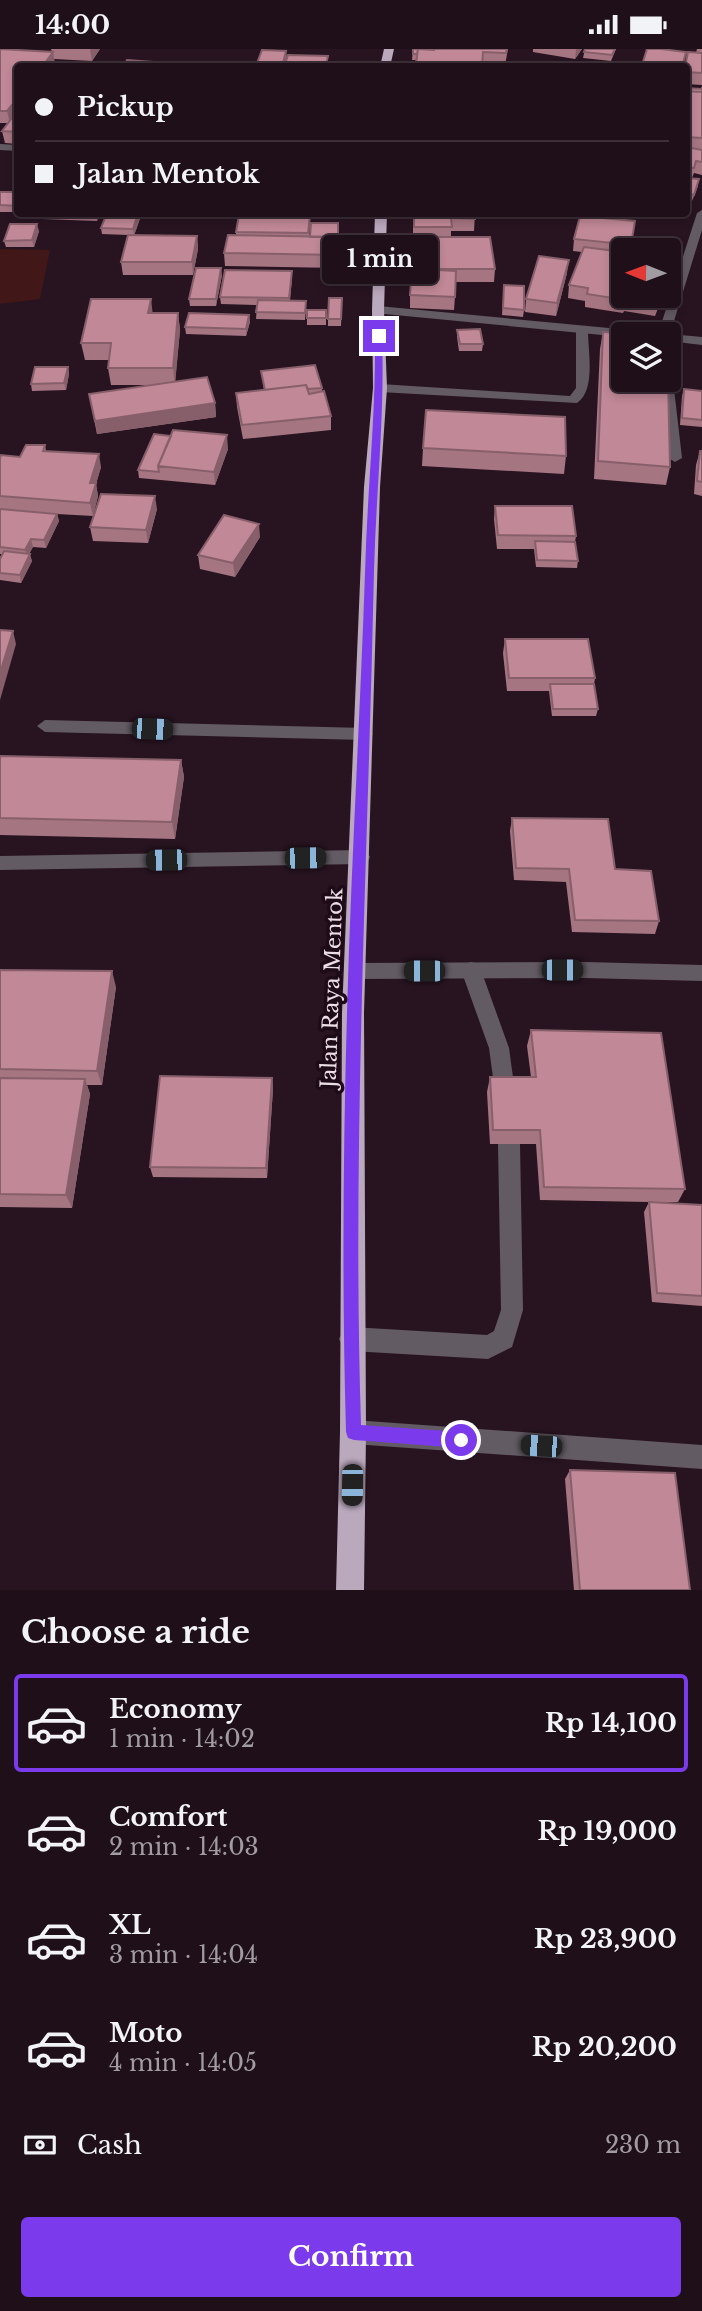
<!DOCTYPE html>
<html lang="en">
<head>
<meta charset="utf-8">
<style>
  body { margin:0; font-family:"Libre Baskerville",serif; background:#2b1d26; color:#f1f3f6; height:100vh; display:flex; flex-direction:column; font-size:26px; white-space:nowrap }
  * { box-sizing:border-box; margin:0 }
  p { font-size:23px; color:#a19ca2 }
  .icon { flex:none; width:38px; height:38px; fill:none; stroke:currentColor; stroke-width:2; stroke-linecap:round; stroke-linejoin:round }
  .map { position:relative; height:1541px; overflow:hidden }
  .details { display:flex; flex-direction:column; background:#1e0f19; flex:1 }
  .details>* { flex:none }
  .banner { position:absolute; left:14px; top:14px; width:676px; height:154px; border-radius:7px; box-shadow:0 4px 10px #0003,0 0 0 2px #3c2f38; display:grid; align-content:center; height:154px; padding:0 21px; background:#1e0f19 }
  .needle { width:46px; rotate:271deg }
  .buttons { position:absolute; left:611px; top:189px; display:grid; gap:14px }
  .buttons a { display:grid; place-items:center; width:70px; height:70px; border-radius:7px; background:#1e0f19; box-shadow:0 4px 10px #0003,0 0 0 2px #3c2f38; font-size:35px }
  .end { position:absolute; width:32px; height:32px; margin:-16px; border:9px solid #7c3aed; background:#fff; box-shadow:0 0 0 4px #fff }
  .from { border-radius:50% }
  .bubble { position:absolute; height:49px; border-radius:7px; background:#1e0f19; box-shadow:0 4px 10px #0003,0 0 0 2px #3c2f38; font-size:23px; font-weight:700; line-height:49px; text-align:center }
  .car { position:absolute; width:21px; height:42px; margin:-21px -10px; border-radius:9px; box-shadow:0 0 5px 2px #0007; background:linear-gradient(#222 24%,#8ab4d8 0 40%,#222 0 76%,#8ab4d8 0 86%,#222 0) }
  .banner b { display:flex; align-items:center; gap:24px; height:66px; font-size:26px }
  .banner b+b { border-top:2px solid #3c2f38 }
  .banner i { width:18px; height:18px; background:#f1f3f6 }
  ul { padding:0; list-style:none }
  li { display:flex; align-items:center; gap:21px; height:98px; margin:0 14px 10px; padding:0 7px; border:4px solid transparent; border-radius:7px }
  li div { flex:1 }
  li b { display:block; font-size:26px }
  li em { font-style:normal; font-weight:700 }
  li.on { border-color:#7c3aed }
  li>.icon { width:63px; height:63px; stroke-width:1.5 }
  h2 { padding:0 21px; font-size:32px; line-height:84px }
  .pay { display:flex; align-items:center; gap:18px; height:77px; padding:0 21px; font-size:26px }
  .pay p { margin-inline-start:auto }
  .action { display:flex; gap:14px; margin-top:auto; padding:14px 21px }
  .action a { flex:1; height:80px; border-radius:7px; background:#7c3aed; color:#fff; font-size:28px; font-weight:700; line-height:80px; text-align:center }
  .status { display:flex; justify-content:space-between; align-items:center; height:49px; padding:0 35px; background:#1e0f19; direction:ltr }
  .status svg { height:19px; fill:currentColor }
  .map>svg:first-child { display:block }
  .green { fill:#421717 }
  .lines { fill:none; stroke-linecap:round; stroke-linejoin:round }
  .service { fill:#635b64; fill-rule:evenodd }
  .minor { fill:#635b64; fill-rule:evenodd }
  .trunk { fill:#baa8bd; fill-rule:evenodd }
  .wall { fill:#a67582 }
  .shaded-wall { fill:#875f6a }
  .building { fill:#c18897; stroke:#875f6a; stroke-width:2 }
  .route { fill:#7c3aed }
  .labels { text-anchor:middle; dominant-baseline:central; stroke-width:7; stroke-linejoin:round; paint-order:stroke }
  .street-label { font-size:21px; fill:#ecdee6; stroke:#1e0b18 }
</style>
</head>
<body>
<div class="status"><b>14:00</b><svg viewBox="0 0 49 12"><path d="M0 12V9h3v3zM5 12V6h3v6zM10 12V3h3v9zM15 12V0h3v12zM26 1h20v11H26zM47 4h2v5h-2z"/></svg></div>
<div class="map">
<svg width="702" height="1541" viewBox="0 0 702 1541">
  <rect width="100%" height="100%" fill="#281421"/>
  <path class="green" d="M0 200 50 201 40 250 0 255Z"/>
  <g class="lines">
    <path class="service" d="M582 278 588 282C588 303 596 341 577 354L380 343 374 339 380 335 570 347 576 339V282Z
      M45 671 365 679 373 685 365 691 45 683 37 677Z
      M471 913 478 915 481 921 509 999 515 1043 512 1050 505 1052 498 1050 495 1043 489 999 461 921 464 915Z
      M509 1085 516 1088 520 1095 523 1261 512 1298 488 1310 351 1302 343 1298 339 1290 343 1282 351 1278 487 1286 494 1282 501 1261 498 1095 502 1088Z"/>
    <path class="minor" d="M0 95 18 96V102L0 101Z
      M702 161V181L670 285 702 288V296L668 292V285H658L697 164Z
      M378 257 630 281 636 285H623V288L374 264V258Z
      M668 328 673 331 682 409 675 413 668 409 661 331H668Z
      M361 801 367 803 370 808 367 813 361 815 0 821V807Z
      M585 913 702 916V932L585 929 355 930 348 928 345 922 348 916 355 914Z
      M353 1371 702 1396V1420L353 1395 344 1392 341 1383 344 1374Z"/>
    <path class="trunk" d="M384 0H394L390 18H380Z
      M375 164H387L384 261 387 339 380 438 364 964 366 1383 364 1541H336L340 1383 342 964 364 438 373 339 372 261Z"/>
  </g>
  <path class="wall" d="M0 0H19L18 1 52 3 51 0H100L92 12 54 10 55 15 18 18V95L5 94 2 82 8 74H0Z
    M413 0H508L505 16 482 14V18H416V11H412Z
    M533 0H582L575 10 533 3Z
    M585 0H616L611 12 583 9Z
    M697 0H702V4H696Z
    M702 4V36L686 35V18Z
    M328 13 327 18H285V15Z
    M702 38V126L694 124 692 129 698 137 692 152 686 151V39L701 40Z
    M0 143H18V163H0Z
    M41 164H100L97 172 42 170Z
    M107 164H142L134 186 197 187 198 200 193 226H123L121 213 128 186 102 185 101 179Z
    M163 164H191L189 167Z
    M310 164H339L338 168 310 166Z
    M413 164H475L474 182H451V188L495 220 494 233H456L454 261 410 259V246L414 221 413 200Z
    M310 167 309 188H338L341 201 339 219 225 217 224 204 236 186V183Z
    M635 172 630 201H623V247H663L655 267 624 262 623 264 585 258V252L568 249 569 236 582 203 573 202 574 190Z
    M39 182 34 198H6L4 192Z
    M567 224 556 267 525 263 526 250Z
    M222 226 216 257H190L189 250Z
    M292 229 290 252 306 259 305 271 256 270 257 256 221 255 220 248Z
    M504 236 524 261 523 268 502 266Z
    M342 249 341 277H328V270Z
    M307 261H326V276H307Z
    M153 264H178L180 281 175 333 215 354 216 368 97 385 89 345 152 336H111L108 319 109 311H85L81 294Z
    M249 266 250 273 246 287 186 285 185 278Z
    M457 281 483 295 482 302H459L457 288Z
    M603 283 670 418 666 436 594 430 600 300Z
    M68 318 69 325 66 341 32 342 31 335Z
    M261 322 322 339V343L331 367V381L243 390 237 358 236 344 264 341Z
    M684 340 702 342V378L680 376 682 347Z
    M45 396 46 402 101 418 96 435 98 447 93 467 57 465 59 472 46 499 33 498 29 505 32 512 21 534 0 531V510L2 505H0V409L20 408Z
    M423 399 566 407 564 425 422 417Z
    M228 400 215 436 139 429 138 421Z
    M700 402H702V447L694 445 696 416Z
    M495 457 576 487 575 493 578 512 577 519 536 518 534 500H497L494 470Z
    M157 460 148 494 93 492 90 478Z
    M260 488 235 528 200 520 198 506Z
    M505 590 595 629 594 635 598 660 596 667H552L549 642H507L503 604Z
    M0 707 181 711 184 728 175 790 0 786Z
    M512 769 615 820 659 872 655 885 572 883 566 833 514 831 510 782Z
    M0 921 116 938 102 1036H87L90 1045 72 1159 0 1158Z
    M531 981 685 1140 678 1153H654L702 1156V1257L652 1253 644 1163 649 1153 540 1151 536 1095H490L487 1043 490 1028H531L527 997Z
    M272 1029 273 1040 267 1129 153 1128 150 1118Z
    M570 1421 690 1541H574L565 1430Z"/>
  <path class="shaded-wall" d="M91 0H100L92 12 90 1Z
    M576 0H582L575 10Z
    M286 2 287 8 284 18H282Z
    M53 3 55 15 53 18H42Z
    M18 49V64L10 74 7 62Z
    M96 164H100L97 172 96 166Z
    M138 164H142L134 187 133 180Z
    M37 175 39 182 34 198 32 191Z
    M197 187 198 200 193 226 192 213Z
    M569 211 567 224 556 267 557 254Z
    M221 219 222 226 216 257V250Z
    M292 222V229L289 256V249Z
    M151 250 153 267 148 264Z
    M178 264 180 281 175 336 173 319Z
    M249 266 250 273 246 287V280Z
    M68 318 69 325 66 341 64 334Z
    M215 354 216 368 97 385 95 372Z
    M227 386 228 400 215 436 214 423Z
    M99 405 101 418 96 435 98 447 93 467 90 454V434Z
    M155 447 157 460 148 494 146 481Z
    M57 465 59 472 46 499 44 491Z
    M259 475 260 488 235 528 233 514Z
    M31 490 33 498 27 508 25 501Z
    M30 505 32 512 21 534 20 526Z
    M13 582 16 595 0 651V624Z
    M181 711 184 728 175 790 172 773Z
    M112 922 116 938 102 1036 97 1022Z
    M272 1029 273 1040 267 1129 266 1119Z
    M85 1030 90 1045 72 1159 66 1146Z"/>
  <path class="building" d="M0 0 53 3 42 18H18V49L7 62H0Z
    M413 0H433V1L418 0 417 5H413Z
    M418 0 434 1V0H507L506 4 483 3 482 18H452V15L416 14Z
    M585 0H615L612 6 584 3Z
    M647 0H661L686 3 682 18 642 16Z
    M262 1 286 2 282 18 256 17Z
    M688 3 702 4V24L686 23V18H685Z
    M288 6 328 7 326 16 285 15Z
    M127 11 220 18H123Z
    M629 15 665 18H629Z
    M702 38V43L686 42V39L702 40Z
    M686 42 702 43V89L686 88Z
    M15 65H18V83L2 82Z
    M686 98 702 101V113L696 112 694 119 686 118Z
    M686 129 699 130 694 146 686 144Z
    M0 143H18V157L0 156Z
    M107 164H138L133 180 101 179Z
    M414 164H475V170L451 169 452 178H414Z
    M239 166 310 167 308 184 236 183Z
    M580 167 635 172 631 196 574 190Z
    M311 174H338V188H310Z
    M10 175H37L32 191 4 192Z
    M128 186 197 187 192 213H121Z
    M228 186 341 188 339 206 224 204Z
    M413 188H490L495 220H421L456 222 455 248 410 246 412 221H416Z
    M584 198 623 203V247H627L625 251 587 245 588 239 569 236Z
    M539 207 569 211 557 254 526 250Z
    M196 219H221L216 250H189Z
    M225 221 292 222 289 249 220 248Z
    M504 236 524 237V261L503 259Z
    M627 247H662L657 260 625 255Z
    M329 249H342L341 270H328Z
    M91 250H151L148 264H178L173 319H108L111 294H81Z
    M258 251 306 252 305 264 256 263Z
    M307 261H326V269H307Z
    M189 264 249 266 246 280 185 278Z
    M480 280 483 295H460L457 281Z
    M603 283 634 285H623V331H668L670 418 598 412Z
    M315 316 322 339 308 340 306 336 265 341 261 322Z
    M35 318H68L64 334 31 335Z
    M207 328 215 354 95 372 89 345Z
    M306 336 309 345 324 342 331 367 242 376 236 344Z
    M684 340 702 342V371L682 369Z
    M426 361 565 368 566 407 423 399Z
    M173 381 227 386 214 423 158 417Z
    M154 385 171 387 158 417 159 423 138 421Z
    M26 396H45L43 402 99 405 90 434H96L90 454 0 447V409L1 406 20 408Z
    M700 402H702V433L697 432Z
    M101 445 155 447 146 481 90 478Z
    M495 457H572L576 487 498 486Z
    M0 460 57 465 44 491 31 490 25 501 0 498Z
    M224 466 259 475 233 514 198 506Z
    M535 492 575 493 578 512 537 511Z
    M4 502 30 505 20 526 0 524V510Z
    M0 581 13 582 0 624Z
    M505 590H588L595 629H509Z
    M550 635H594L598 660H553Z
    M0 707 181 711 172 773 0 769Z
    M512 769 608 770 615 820 651 822 659 872 575 871 569 820 516 819Z
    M0 921 112 922 97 1022 0 1020Z
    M531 981 661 984 685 1140 544 1138 540 1081H493L490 1028H536Z
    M160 1027 272 1029 266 1119 150 1118Z
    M0 1029 85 1030 66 1146 0 1145Z
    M649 1153 702 1156V1247L657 1244Z
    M570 1421 675 1424 690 1541H580Z"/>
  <path class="route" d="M379 285 382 287C385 365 376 444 374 522 368 807 352 1091 361 1376L461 1383 466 1385 469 1391 466 1397 461 1399 354 1391 348 1389 346 1383C342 1244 343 1104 347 964 351 817 360 671 365 524 367 445 376 366 375 287Z"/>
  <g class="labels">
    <g class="street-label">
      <text transform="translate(332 939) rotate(-88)">Jalan Raya Mentok</text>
    </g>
  </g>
</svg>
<div class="buttons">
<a><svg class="needle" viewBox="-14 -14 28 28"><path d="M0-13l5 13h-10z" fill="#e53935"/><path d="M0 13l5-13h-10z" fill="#a19ca2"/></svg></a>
<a><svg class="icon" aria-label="layers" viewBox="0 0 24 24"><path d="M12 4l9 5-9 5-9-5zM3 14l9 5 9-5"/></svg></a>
</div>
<i class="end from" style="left:461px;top:1391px"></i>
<i class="end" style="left:379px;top:287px"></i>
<div class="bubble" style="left:322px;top:186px;width:116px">1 min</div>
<i class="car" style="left:152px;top:680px;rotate:92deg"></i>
<i class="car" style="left:305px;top:809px;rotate:89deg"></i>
<i class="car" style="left:166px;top:811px;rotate:269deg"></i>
<i class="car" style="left:562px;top:921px;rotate:90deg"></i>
<i class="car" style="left:424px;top:922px;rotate:270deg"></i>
<i class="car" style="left:541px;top:1397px;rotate:274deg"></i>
<i class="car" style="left:352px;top:1436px;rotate:181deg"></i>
<div class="banner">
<b><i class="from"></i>Pickup</b>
<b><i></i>Jalan Mentok</b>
</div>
</div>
<section class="details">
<h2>Choose a ride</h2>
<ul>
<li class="on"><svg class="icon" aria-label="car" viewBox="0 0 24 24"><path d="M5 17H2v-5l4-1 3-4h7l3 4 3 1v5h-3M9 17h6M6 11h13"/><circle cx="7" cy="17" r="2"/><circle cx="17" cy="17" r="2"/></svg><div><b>Economy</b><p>1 min · 14:02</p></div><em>Rp 14,100</em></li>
<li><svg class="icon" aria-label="car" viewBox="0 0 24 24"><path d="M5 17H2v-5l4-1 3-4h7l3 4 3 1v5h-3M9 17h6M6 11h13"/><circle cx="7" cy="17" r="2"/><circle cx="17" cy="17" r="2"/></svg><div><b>Comfort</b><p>2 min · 14:03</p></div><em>Rp 19,000</em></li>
<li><svg class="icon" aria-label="car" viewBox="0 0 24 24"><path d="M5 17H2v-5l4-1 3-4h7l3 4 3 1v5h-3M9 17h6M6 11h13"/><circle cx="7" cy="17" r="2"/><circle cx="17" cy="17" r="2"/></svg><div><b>XL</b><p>3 min · 14:04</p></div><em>Rp 23,900</em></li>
<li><svg class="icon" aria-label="car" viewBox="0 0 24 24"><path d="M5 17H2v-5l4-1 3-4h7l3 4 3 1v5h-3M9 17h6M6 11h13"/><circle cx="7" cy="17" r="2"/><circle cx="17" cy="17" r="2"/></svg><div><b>Moto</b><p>4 min · 14:05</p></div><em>Rp 20,200</em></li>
</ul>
<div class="pay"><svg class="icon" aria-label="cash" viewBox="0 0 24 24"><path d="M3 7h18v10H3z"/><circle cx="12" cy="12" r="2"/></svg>Cash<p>230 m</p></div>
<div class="action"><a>Confirm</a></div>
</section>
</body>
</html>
